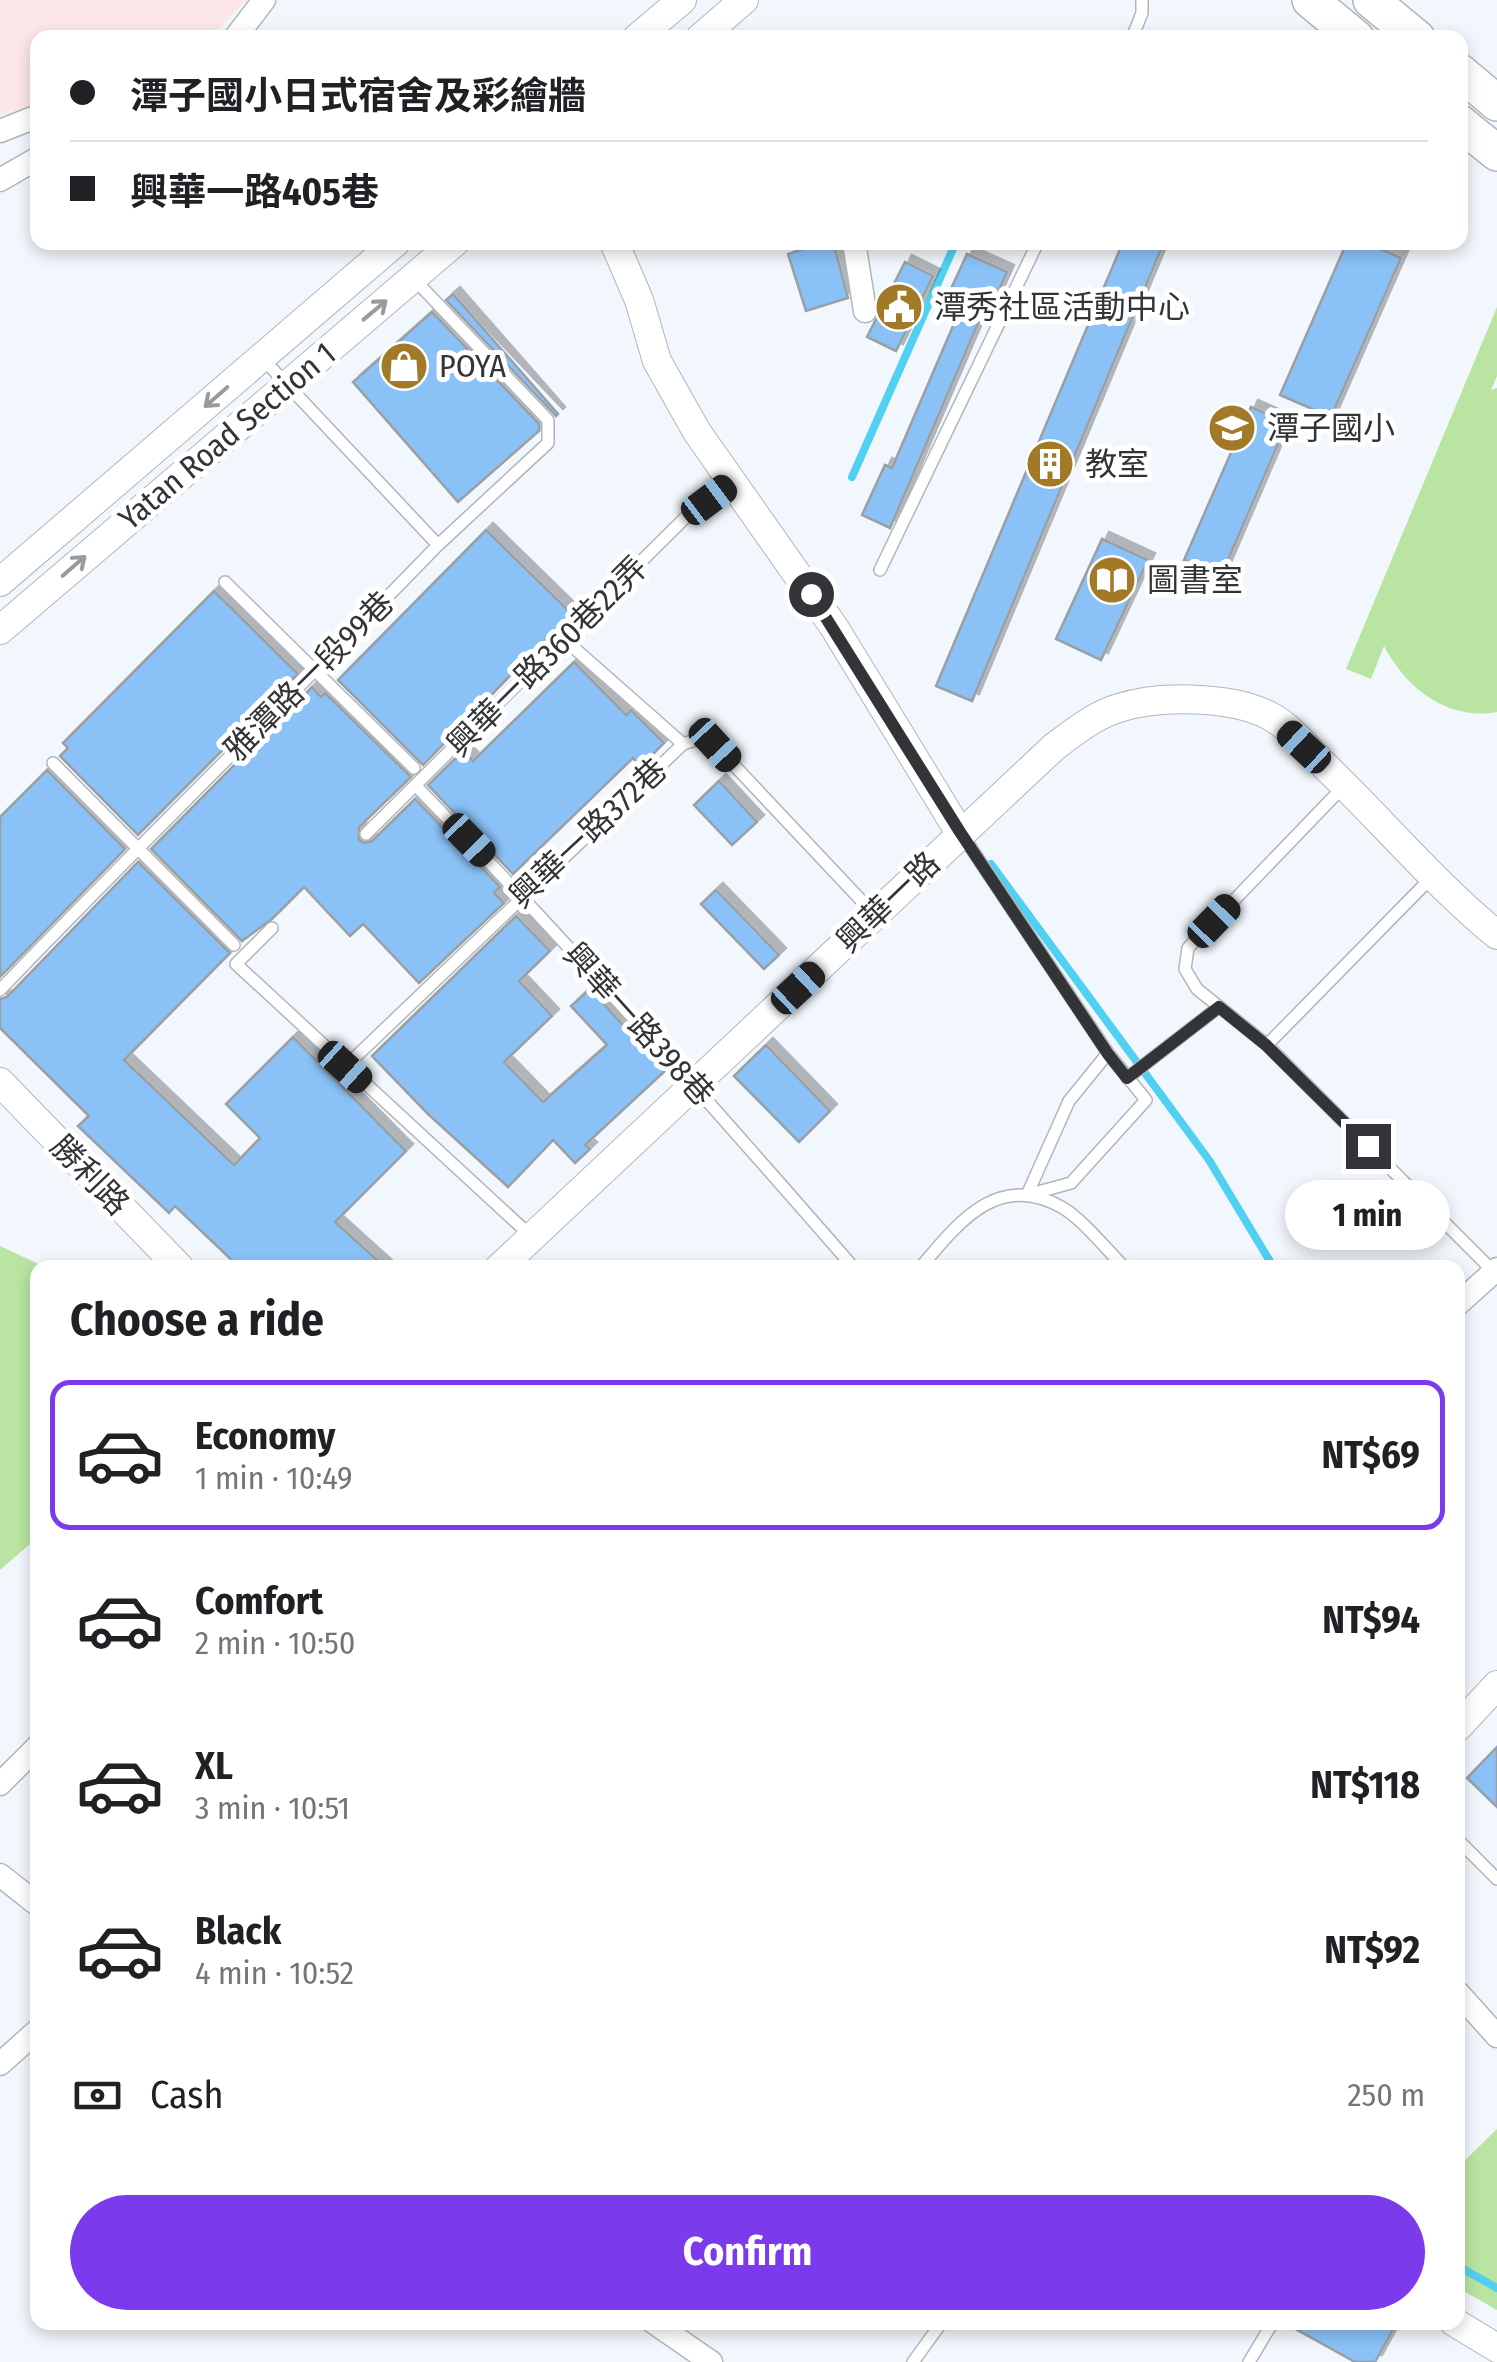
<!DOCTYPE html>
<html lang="en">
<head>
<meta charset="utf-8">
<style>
  body { margin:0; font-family:"Fira Sans Condensed","Noto Sans TC",sans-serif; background:#f6f6f6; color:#202124; height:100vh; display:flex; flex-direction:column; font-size:38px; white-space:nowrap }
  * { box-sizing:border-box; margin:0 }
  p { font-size:32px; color:#757577 }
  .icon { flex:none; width:55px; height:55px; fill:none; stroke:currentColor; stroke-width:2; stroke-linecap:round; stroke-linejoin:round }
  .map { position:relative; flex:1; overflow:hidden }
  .sheet { position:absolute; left:30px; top:1260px; width:1435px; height:1070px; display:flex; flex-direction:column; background:#fff; border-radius:20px; box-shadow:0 5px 15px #0003 }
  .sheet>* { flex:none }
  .banner { position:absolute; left:30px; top:30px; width:1438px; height:220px; border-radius:20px; box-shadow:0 5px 15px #0003; display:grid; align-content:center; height:220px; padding:0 40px; background:#fff }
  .end { position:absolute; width:45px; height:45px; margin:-22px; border:12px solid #323437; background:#fff; box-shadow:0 0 0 5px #fff }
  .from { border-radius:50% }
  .bubble { position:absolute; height:70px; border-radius:35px; background:#fff; box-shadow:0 5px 15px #0003; font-size:32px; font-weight:700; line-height:70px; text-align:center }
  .car { position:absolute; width:30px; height:60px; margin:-30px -15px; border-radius:12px; box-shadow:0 0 8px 2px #0007; background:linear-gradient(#222 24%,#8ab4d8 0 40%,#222 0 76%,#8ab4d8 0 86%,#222 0) }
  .banner b { display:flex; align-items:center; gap:35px; height:95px; font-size:38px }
  .banner b+b { border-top:2px solid #e0e0e0 }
  .banner i { width:25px; height:25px; background:#202124 }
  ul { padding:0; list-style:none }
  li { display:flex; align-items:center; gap:30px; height:150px; margin:0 20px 15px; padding:0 20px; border:5px solid transparent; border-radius:20px }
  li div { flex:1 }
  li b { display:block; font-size:38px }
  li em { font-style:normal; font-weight:700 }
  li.on { border-color:#7c3aed }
  li>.icon { width:90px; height:90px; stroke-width:1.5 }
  h2 { padding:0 40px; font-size:45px; line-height:120px }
  .pay { display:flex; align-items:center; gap:25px; height:110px; padding:0 40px; font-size:38px }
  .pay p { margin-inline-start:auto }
  .action { display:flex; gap:20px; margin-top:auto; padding:20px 40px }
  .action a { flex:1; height:115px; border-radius:60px; background:#7c3aed; color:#fff; font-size:40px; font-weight:700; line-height:115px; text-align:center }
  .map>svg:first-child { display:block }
  .industrial { fill:#fce6e7 }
  .green { fill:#b9e4a1 }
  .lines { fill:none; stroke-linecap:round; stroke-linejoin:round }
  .stream { stroke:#52d0f1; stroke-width:8 }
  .building { fill:#8ac2f7; stroke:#9a9fa4; stroke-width:2.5; filter:url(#shadow) }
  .service-casing { stroke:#b0b6bb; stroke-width:14 }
  .minor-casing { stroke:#b0b6bb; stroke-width:25 }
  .tertiary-casing { stroke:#b0b6bb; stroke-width:30 }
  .primary-casing { stroke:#b0b6bb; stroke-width:38 }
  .service { stroke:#fff; stroke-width:11 }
  .minor { stroke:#fff; stroke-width:22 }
  .tertiary { stroke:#fff; stroke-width:28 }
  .primary { stroke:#fff; stroke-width:35 }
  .oneway { stroke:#989a9b }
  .route { stroke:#323437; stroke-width:12 }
  .labels { text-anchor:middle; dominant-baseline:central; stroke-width:10; stroke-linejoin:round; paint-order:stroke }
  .poi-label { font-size:32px; fill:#323437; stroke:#fff; text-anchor:start }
  .street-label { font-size:32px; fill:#323437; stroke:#fff }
</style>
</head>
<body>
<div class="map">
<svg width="1497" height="2362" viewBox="0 0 1497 2362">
  <defs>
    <filter id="shadow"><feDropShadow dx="7" dy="-7" stdDeviation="0" flood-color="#0004"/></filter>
  </defs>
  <rect width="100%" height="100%" fill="#f1f7fc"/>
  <path class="industrial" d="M0 0H247L218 29 199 37 38 38 37 103 0 116Z"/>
  <path class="green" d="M1497 307V376L1491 390 1497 388V712C1447 721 1406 688 1384 646L1371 679 1346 669Z
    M0 1246 45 1267 38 1268 37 1538 0 1570Z
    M1497 2129V2310L1458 2288V2167Z"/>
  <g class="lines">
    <path class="stream" d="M852 477 956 242
      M991 864 1209 1160 1274 1268
      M1458 2266 1497 2288"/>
  </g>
  <path class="building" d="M823 242H833L848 298 806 311 788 254Z
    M1123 242H1164L972 701 936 686Z
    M1347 242H1365L1401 258 1331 417 1280 395Z
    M967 254 1007 272 990 310 985 307 890 528 862 515 885 465 892 468 965 298 950 291Z
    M905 262 933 276 896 351 867 337Z
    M453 294 558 414 556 416 446 300Z
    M432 312 539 424V431L458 502 353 382Z
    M1251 407 1287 423 1221 576 1184 560Z
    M486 530 571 613 423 765 338 680Z
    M1102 539 1148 560 1101 660 1056 639Z
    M214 591 298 674 138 835 60 756 68 748 63 743Z
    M574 662 626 715 631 710 664 743 641 766 633 758 513 874 428 785 463 751 473 761Z
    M312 687 321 697 325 693 411 777 359 827V840L364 843 372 841 415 799 500 887 494 893 504 903 419 983 363 924 350 936 304 887 272 919 242 941 151 849Z
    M47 770 125 849 0 977V817Z
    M719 781 757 822 732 845 694 805Z
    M138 862 230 953 124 1060 234 1165 260 1138 226 1104 293 1037 406 1151 335 1222 386 1268H240L175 1206 169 1213 78 1126 89 1116 0 1028V999L7 997Z
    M716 890 779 955 764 969 701 904Z
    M516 916 550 951 519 981 552 1016 504 1062 543 1102 607 1045 571 1006 590 989 665 1071 585 1145 590 1149 575 1163 553 1140 508 1187 428 1114 372 1056Z
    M766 1045 830 1111 799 1142 734 1076Z
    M1497 1747V1807L1467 1778Z
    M1283 2322H1397L1375 2362H1355Z"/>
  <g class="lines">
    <g class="service-casing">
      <path id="service" d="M1132 38 1142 13V0
        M413 278 548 420V443L438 545
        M880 570 1038 242
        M225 582 414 768
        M565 640 683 744
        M53 763 234 945
        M416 786C568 942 711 1104 854 1268
        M1344 786 1188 948 1185 969 1197 989 1267 1045 1494 1272
        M366 834 687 516 730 483
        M963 836 1108 1053 1146 1100 1071 1183 1027 1195
        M272 928 236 964 532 1237
        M0 990C144 840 293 695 438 545L262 358
        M1267 1045 1426 883
        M345 1067 683 744 698 739 715 745 874 914
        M1127 1078 1219 1007
        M1027 1195 1069 1101 1108 1053
        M920 1268C958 1223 998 1170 1063 1208 1083 1220 1107 1250 1125 1268
        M1458 1840 1497 1879
        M913 2362 942 2322
        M1249 2362 1273 2322"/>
    </g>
    <g class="minor-casing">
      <path id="minor" d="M235 38 264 0
        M0 131 38 116
        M0 180 38 158
        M854 242 865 311
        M1458 1304 1497 1269
        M0 1784 38 1746
        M0 1875 38 1905
        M1458 1993 1497 2036
        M0 2064 38 2030
        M653 2322 711 2362"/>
    </g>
    <g class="tertiary-casing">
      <path id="tertiary" d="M637 38 682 0
        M700 38 744 0
        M614 242 639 300 657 361 697 432 834 627 960 833
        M0 582 396 242
        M0 630 455 242
        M0 1082 180 1268
        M499 1268 1054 747C1074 732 1095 715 1119 708 1160 695 1232 696 1270 716 1291 727 1310 752 1327 768 1384 823 1436 885 1497 935
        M1458 1727 1497 1685
        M1454 2322 1497 2348"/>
    </g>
    <g class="primary-casing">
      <path id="primary" d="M1310 0 1356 38
        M1371 0 1417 38
        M1460 72 1497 103
        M1460 123 1497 153"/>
    </g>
    <use href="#service" class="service"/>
    <use href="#minor" class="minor"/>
    <use href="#tertiary" class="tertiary"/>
    <use href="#primary" class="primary"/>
  </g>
  <defs><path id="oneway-shaft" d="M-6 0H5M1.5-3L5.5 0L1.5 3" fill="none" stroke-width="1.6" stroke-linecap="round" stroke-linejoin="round" transform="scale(2.5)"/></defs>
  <g class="oneway">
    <use href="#oneway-shaft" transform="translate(375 310) rotate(-40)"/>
    <use href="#oneway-shaft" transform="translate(216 397) rotate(139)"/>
    <use href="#oneway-shaft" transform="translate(74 566) rotate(-41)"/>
  </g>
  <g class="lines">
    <path class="route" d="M811 594 960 832 1108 1054 1127 1078 1219 1007 1266 1045 1368 1146"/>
  </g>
  <defs>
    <g id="civic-disc" transform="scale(2.5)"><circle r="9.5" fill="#a17927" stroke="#fff"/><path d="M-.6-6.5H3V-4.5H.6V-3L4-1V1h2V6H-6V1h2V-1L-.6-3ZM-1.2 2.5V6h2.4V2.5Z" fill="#fff"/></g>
    <g id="shop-disc" transform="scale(2.5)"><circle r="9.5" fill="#a17927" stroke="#fff"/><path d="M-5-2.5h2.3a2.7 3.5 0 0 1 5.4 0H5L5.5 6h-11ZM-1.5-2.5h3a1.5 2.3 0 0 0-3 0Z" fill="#fff"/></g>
    <g id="school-disc" transform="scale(2.5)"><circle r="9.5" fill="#a17927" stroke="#fff"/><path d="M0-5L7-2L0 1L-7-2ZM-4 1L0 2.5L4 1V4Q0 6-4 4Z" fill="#fff"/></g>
    <g id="building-disc" transform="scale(2.5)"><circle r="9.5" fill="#a17927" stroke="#fff"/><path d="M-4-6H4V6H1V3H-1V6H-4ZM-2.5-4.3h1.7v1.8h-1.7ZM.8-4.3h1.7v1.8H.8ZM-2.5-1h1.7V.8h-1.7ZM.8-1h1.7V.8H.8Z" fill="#fff"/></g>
    <g id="library-disc" transform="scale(2.5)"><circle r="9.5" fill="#a17927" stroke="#fff"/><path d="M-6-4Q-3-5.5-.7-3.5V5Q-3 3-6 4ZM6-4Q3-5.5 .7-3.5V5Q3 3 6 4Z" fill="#fff"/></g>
  </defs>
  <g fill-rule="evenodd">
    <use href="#civic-disc" x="899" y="307"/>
    <use href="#shop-disc" x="404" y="366"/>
    <use href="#school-disc" x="1232" y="428"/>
    <use href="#building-disc" x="1050" y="464"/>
    <use href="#library-disc" x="1112" y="580"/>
  </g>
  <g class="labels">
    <g class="poi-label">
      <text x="934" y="307">潭秀社區活動中心</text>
      <text x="439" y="366">POYA</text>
      <text x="1267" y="428">潭子國小</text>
      <text x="1085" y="464">教室</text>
      <text x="1147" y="580">圖書室</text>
    </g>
    <g class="street-label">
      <text transform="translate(227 436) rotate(-40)">Yatan Road Section 1</text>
      <text transform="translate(547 656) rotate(-45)">興華一路360巷22弄</text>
      <text transform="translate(309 676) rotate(-45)">雅潭路一段99巷</text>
      <text transform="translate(588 833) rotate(-43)">興華一路372巷</text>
      <text transform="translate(888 902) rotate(-44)">興華一路</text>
      <text transform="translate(639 1024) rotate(48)">興華一路398巷</text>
      <text transform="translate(90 1175) rotate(46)">勝利路</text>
    </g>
  </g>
</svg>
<i class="end from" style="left:811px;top:594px"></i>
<i class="end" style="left:1368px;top:1146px"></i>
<div class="bubble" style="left:1285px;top:1180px;width:165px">1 min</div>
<i class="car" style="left:709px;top:500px;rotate:53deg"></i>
<i class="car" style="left:715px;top:745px;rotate:137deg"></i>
<i class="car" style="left:1304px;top:747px;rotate:313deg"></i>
<i class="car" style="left:469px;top:840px;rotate:136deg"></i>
<i class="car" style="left:1214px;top:921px;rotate:44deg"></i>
<i class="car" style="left:798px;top:988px;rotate:47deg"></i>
<i class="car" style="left:345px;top:1067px;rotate:132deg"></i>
<div class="banner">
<b><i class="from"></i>潭子國小日式宿舍及彩繪牆</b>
<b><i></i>興華一路405巷</b>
</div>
<section class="sheet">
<h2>Choose a ride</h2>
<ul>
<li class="on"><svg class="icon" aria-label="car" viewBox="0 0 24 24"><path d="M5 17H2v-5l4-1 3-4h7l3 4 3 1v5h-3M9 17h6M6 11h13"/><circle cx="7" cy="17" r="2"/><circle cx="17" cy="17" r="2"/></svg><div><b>Economy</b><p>1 min · 10:49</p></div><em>NT$69</em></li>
<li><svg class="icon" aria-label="car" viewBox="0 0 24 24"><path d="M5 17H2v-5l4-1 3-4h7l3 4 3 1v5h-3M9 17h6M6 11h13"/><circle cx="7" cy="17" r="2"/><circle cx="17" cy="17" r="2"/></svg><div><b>Comfort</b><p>2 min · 10:50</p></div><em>NT$94</em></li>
<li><svg class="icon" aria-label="car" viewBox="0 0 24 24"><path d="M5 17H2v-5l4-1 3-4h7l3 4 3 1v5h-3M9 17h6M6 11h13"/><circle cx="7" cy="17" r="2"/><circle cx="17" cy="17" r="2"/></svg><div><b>XL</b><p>3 min · 10:51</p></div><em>NT$118</em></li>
<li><svg class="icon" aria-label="car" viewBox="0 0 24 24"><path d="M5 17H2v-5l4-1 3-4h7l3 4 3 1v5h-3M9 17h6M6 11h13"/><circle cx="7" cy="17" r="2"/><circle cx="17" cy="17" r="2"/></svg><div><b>Black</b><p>4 min · 10:52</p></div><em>NT$92</em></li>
</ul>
<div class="pay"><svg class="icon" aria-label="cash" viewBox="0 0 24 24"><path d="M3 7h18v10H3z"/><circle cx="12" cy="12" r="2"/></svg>Cash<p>250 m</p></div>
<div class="action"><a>Confirm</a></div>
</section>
</div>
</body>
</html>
